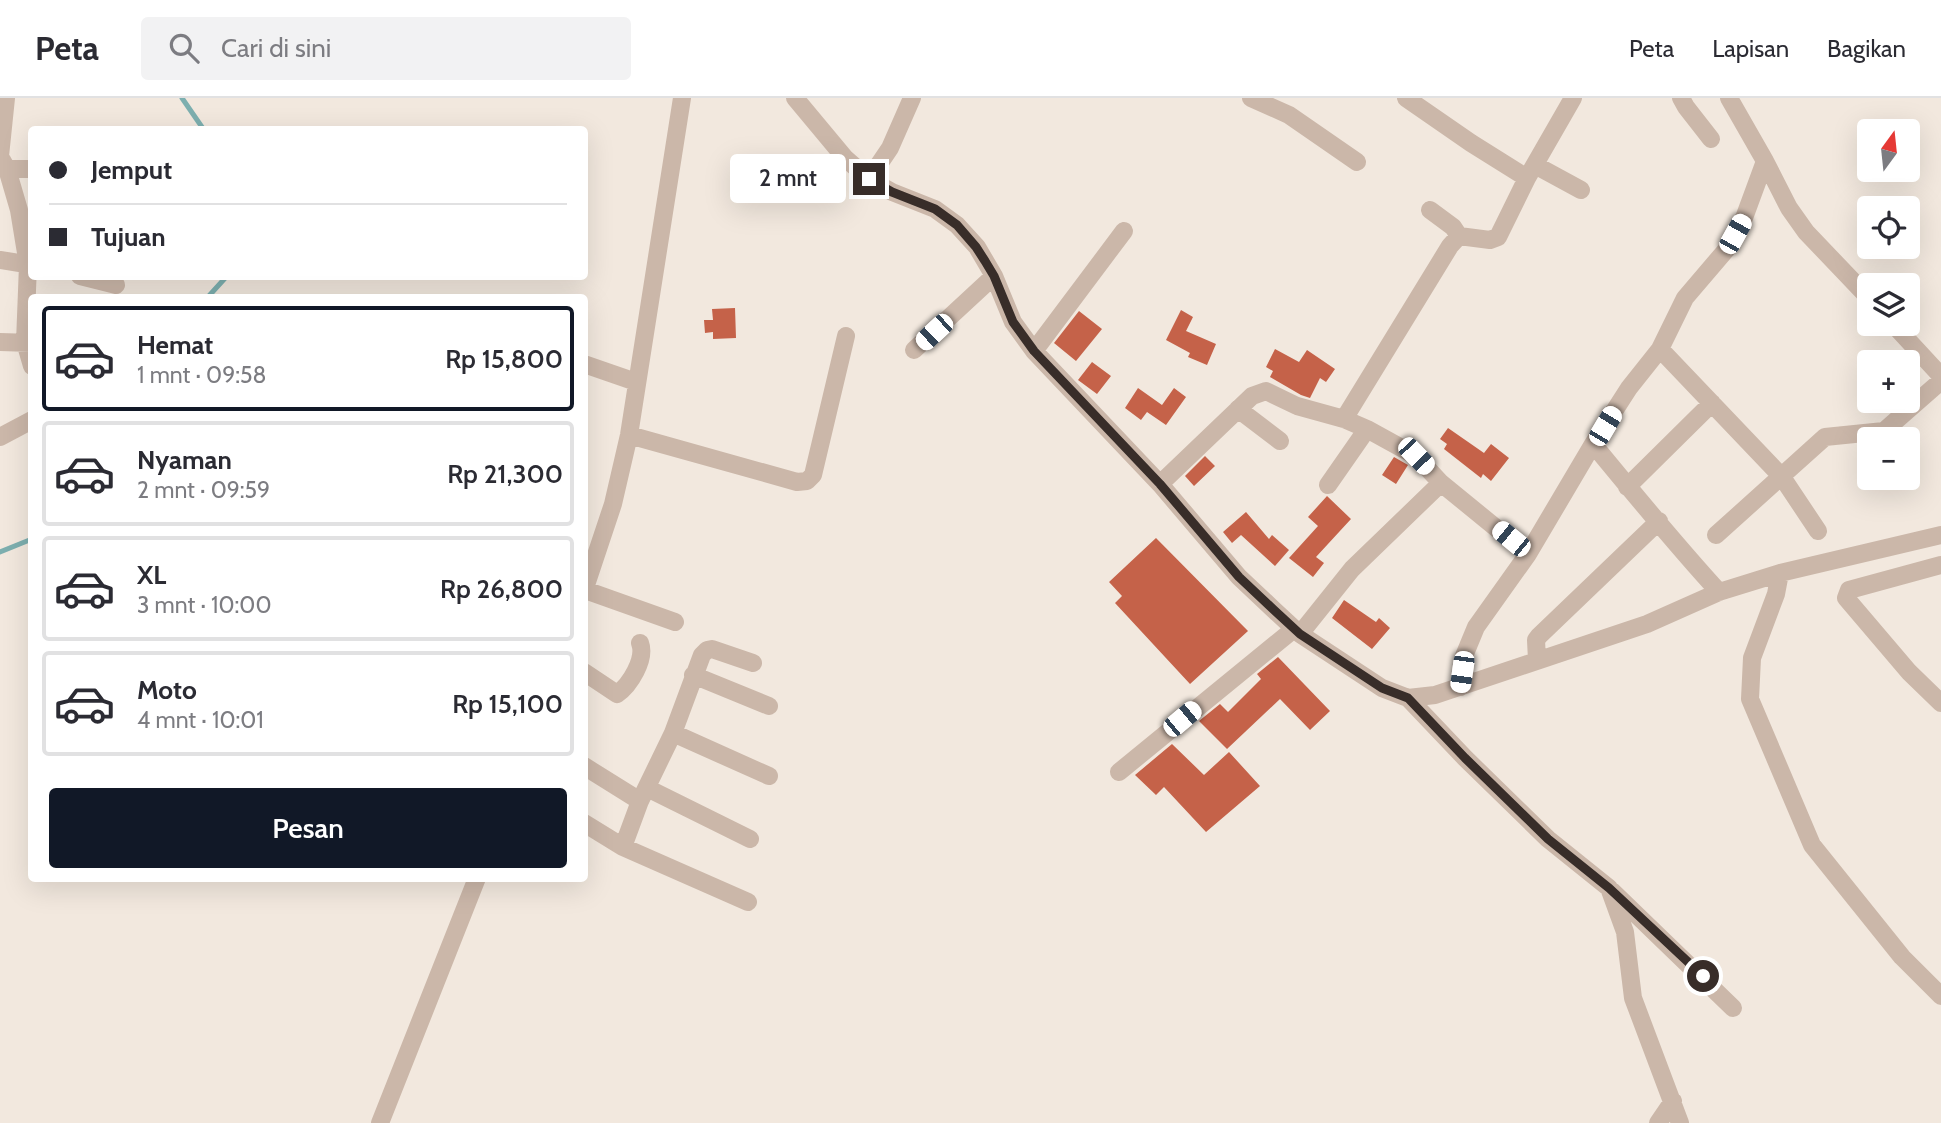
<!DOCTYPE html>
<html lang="id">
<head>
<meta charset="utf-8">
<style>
  body { margin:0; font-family:Cabin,sans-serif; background:#f2f2f3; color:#2b2b33; height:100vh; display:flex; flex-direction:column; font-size:26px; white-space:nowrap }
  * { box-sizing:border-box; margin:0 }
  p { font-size:23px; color:#7c7c81 }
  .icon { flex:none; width:38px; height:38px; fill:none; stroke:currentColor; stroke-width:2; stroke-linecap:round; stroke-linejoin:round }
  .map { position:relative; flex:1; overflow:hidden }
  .drawer { position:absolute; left:28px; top:196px; width:560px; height:588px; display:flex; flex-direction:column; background:#fff; border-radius:7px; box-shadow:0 7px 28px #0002 }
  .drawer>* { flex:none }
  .hud { position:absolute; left:28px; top:28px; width:560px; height:154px; border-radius:7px; box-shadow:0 7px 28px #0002; display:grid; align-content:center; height:154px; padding:0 21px; background:#fff }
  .needle { width:46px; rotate:15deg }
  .buttons { position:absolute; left:1857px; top:21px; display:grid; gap:14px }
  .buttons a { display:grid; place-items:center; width:63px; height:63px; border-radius:7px; background:#fff; box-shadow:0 7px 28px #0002; font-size:35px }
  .end { position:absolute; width:32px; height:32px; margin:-16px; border:9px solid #382d29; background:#fff; box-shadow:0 0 0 4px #fff }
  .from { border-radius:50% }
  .bubble { position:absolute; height:49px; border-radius:7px; background:#fff; box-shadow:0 7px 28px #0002; font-size:23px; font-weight:600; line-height:49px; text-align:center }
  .car { position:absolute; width:21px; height:42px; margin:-21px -10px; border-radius:9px; box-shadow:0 0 5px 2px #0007; background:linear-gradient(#fff 24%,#345 0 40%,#fff 0 76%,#345 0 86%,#fff 0) }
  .hud b { display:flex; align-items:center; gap:24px; height:66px; font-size:26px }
  .hud b+b { border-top:2px solid #e1e1e2 }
  .hud i { width:18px; height:18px; background:#2b2b33 }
  ul { padding:12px 0 0; list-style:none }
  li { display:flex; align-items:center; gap:21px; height:105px; margin:0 14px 10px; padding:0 7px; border:4px solid #e1e1e2; border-radius:7px }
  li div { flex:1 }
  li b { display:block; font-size:26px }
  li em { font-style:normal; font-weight:600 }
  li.selected { border-color:#111827 }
  li>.icon { width:63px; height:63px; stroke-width:1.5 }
  .action { display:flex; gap:14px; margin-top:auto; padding:14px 21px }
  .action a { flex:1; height:80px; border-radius:7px; background:#111827; color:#fff; font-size:28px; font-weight:600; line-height:80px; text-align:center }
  header { display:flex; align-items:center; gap:42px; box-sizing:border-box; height:98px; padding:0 35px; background:#fff; border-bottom:2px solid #e1e1e2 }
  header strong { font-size:33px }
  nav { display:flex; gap:38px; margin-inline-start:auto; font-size:24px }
  .search { width:490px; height:63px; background:#f2f2f3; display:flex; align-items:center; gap:18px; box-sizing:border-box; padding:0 24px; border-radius:7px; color:#7c7c81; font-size:26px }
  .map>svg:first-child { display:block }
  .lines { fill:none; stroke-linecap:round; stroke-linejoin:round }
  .stream { stroke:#7dafaf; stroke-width:5 }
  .building { fill:#c56249 }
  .minor { stroke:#cbb7a9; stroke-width:18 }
  .route { stroke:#382d29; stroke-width:9 }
</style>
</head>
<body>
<header>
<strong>Peta</strong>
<div class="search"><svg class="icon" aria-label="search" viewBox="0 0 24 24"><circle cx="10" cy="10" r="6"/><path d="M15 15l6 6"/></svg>Cari di sini</div>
<nav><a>Peta</a><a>Lapisan</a><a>Bagikan</a></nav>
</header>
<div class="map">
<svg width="1941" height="1025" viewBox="0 0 1941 1025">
  <rect width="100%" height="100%" fill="#f2e8de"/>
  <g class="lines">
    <path class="stream" d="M182 0 204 32
      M207 200 227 178
      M0 454 32 441"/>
  </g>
  <path class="building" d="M735 210 736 240 713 241V234L705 235 704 222H713L712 211Z
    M1181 212 1193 219 1186 233 1216 246 1207 267 1188 259 1190 255 1166 242Z
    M1079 213 1102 231 1076 263 1054 245Z
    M1275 251 1299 264 1307 252 1335 271 1326 284 1320 280 1310 300 1301 297 1270 279 1273 273 1266 269Z
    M1092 264 1111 278 1097 296 1078 282Z
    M1138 290 1162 307 1174 290 1186 299 1166 327 1147 314 1141 322 1125 310Z
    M1448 330 1484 355 1491 346 1509 360 1491 383 1483 376 1481 380 1444 351 1447 346 1440 341Z
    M1205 358 1215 368 1194 388 1185 378Z
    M1394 359 1408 367 1396 386 1382 377Z
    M1327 398 1351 421 1316 459 1324 465 1313 479 1289 460 1318 428 1308 419Z
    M1246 414 1269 441 1272 437 1289 452 1275 468 1241 437 1232 445 1223 434Z
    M1156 440 1248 533 1190 586 1115 505 1122 498 1109 484Z
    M1344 502 1376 524 1379 520 1390 530 1372 551 1332 520Z
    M1278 559 1330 613 1310 632 1280 601 1227 651 1199 623 1220 606 1228 614 1261 581 1257 576Z
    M1172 646 1204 677 1229 654 1260 688 1206 734 1164 689 1156 697 1135 677Z"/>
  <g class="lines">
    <path class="minor" d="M795 0 845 60 869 81 892 94 935 111 957 127 977 149 994 178 1013 224 1034 253 1160 386 1239 479 1274 512 1300 536 1382 590 1408 600 1435 597 1647 526 1719 494 1780 475 1941 437
      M1251 0 1289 17 1357 64
      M1406 0 1471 45 1527 80
      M1681 0 1686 9 1711 41
      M1729 0 1765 63 1789 110 1806 134 1869 200
      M0 58 6 0
      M2 62 7 71H32
      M1765 63 1744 120 1726 152 1685 200 1660 251 1782 379 1818 433
      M1535 67 1581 92
      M7 71 19 112 28 167 25 244 32 268
      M869 81 890 50 912 0
      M1430 112 1453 129 1459 138
      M0 162 32 167
      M80 178 116 187
      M1893 226 1941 278
      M0 244 32 245
      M1660 251 1629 290 1593 346C1634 396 1675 446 1719 494
      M914 252 994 178
      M1034 253 1124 133
      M584 266 636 284
      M1238 311 1280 343
      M1344 321 1450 148 1459 138 1490 142 1498 139 1527 80 1573 0
      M629 337 797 384 807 383 813 377 846 238
      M0 339 32 322
      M1160 386 1252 298 1266 293 1297 308 1344 321 1367 331 1416 358 1441 385 1528 456
      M1328 387 1367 331
      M1627 389 1712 305
      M1716 437 1825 339 1884 333 1941 283
      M1941 467 1849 492 1846 500 1909 574 1941 605
      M1780 475 1776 496 1752 560 1750 601 1812 747 1902 859 1941 898
      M585 492 675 524
      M584 493 613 406 629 337 682 0
      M1300 536 1352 471 1441 385
      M1537 562 1536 542 1539 538 1659 423
      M584 574 617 596C630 587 646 561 640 545
      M693 577 769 608
      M1460 589 1464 558 1476 529 1528 456 1593 346
      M1408 600 1465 660 1548 741 1609 790 1625 834 1633 900 1680 1025
      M673 635 769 678
      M584 668 640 703 673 635 702 557 707 552 712 551 753 565
      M1119 674 1294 531
      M647 690 750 741
      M584 725 623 749 748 804
      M623 749 640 703
      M1612 793 1733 910
      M380 1025 477 780
      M1658 1025 1673 1003"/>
  </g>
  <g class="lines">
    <path class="route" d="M869 81 892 94 935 111 957 127 976 149 985 163 994 178 1013 224 1034 253 1160 386 1239 479 1274 512 1300 536 1382 590 1408 600 1465 660 1548 741 1609 790 1703 878"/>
  </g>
</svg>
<div class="buttons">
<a><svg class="needle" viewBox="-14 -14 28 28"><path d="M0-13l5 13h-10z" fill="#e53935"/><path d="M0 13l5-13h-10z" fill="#7c7c81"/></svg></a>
<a><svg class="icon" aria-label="locate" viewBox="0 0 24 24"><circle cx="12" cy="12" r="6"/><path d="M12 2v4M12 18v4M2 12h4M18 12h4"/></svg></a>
<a><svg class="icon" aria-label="layers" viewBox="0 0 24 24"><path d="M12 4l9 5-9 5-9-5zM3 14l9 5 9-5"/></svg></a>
<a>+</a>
<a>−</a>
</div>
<i class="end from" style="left:1703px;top:878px"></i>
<i class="end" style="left:869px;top:81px"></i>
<div class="bubble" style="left:730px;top:56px;width:116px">2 mnt</div>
<i class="car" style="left:1735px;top:136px;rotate:29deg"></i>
<i class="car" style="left:934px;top:234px;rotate:227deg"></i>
<i class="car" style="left:1605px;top:328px;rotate:31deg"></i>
<i class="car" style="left:1416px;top:358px;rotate:136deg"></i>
<i class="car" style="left:1511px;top:441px;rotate:309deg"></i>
<i class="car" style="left:1462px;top:574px;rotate:188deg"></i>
<i class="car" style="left:1182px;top:621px;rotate:50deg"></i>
<div class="hud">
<b><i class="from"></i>Jemput</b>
<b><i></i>Tujuan</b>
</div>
<section class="drawer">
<ul>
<li class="selected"><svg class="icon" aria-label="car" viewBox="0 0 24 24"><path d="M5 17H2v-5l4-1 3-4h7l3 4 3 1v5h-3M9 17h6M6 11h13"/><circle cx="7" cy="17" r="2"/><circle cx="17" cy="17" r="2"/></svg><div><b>Hemat</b><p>1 mnt · 09:58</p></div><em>Rp 15,800</em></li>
<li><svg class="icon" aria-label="car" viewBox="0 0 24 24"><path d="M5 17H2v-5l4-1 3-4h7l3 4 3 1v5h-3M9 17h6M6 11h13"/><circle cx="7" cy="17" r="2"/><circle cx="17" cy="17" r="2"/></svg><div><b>Nyaman</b><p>2 mnt · 09:59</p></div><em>Rp 21,300</em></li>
<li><svg class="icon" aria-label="car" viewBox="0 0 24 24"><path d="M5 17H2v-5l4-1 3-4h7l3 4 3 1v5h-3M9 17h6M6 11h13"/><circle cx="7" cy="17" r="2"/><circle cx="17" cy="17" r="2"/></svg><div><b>XL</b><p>3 mnt · 10:00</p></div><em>Rp 26,800</em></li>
<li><svg class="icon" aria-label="car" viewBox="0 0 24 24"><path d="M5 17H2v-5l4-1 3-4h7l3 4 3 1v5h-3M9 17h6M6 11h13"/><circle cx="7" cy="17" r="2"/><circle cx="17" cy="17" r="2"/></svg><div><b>Moto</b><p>4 mnt · 10:01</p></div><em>Rp 15,100</em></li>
</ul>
<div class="action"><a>Pesan</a></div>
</section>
</div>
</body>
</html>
